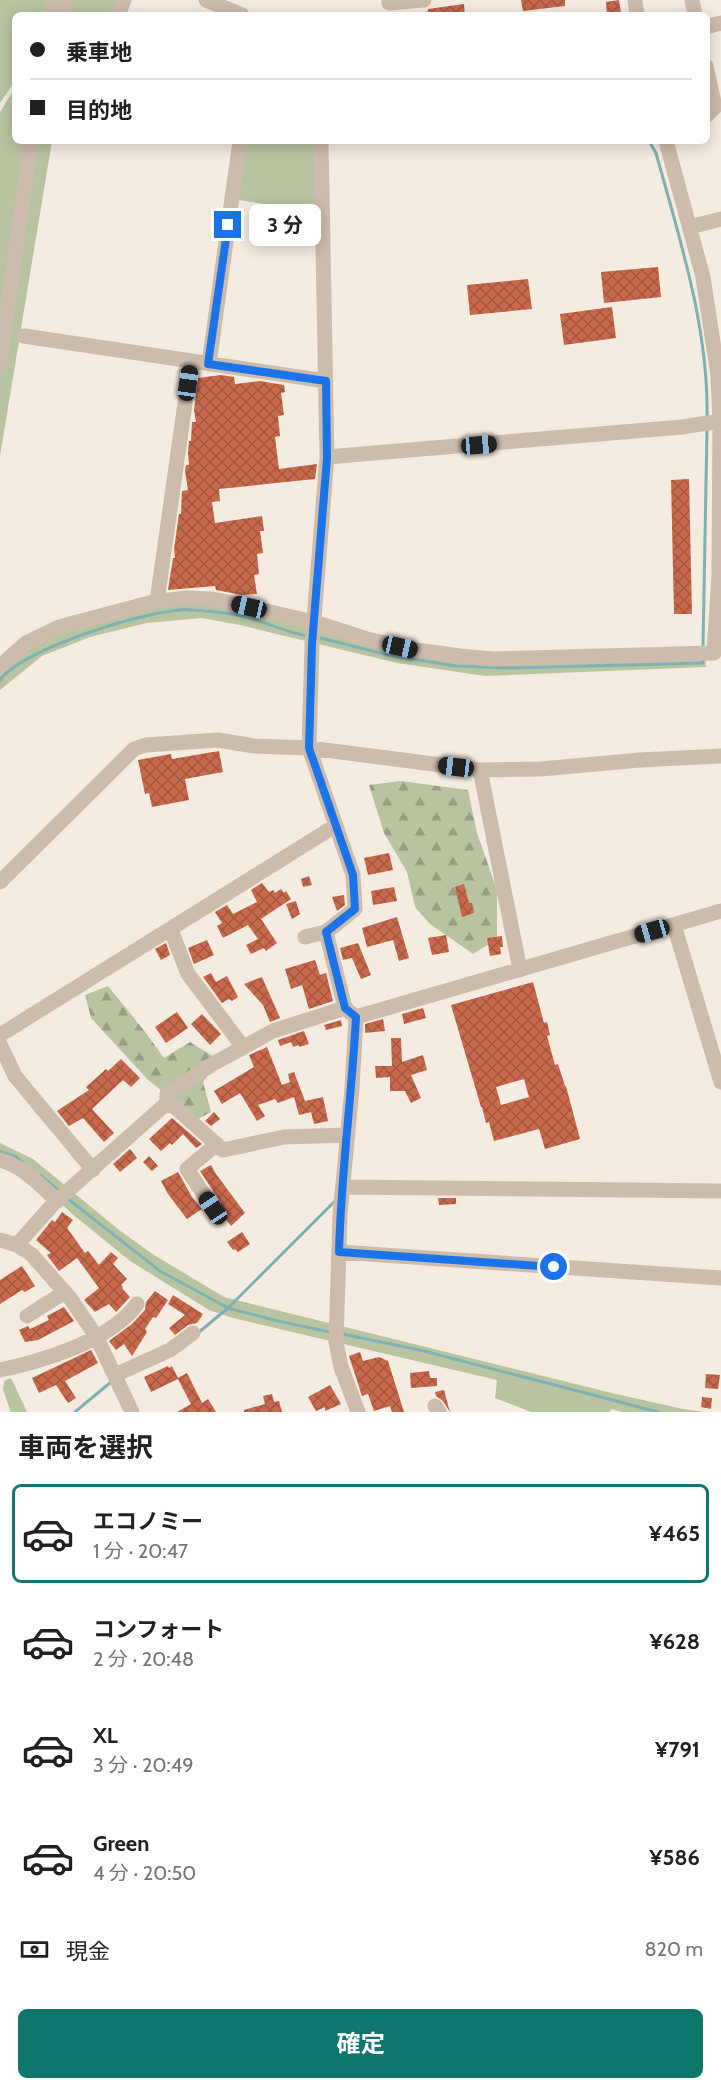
<!DOCTYPE html>
<html lang="ja">
<head>
<meta charset="utf-8">
<style>
  body { margin:0; font-family:Cabin,"Noto Sans JP",sans-serif; background:#f2f2f2; color:#202124; height:100vh; display:flex; flex-direction:column; font-size:22px; white-space:nowrap }
  * { box-sizing:border-box; margin:0 }
  p { font-size:20px; color:#757577 }
  .icon { flex:none; width:33px; height:33px; fill:none; stroke:currentColor; stroke-width:2; stroke-linecap:round; stroke-linejoin:round }
  .map { position:relative; height:1412px; overflow:hidden }
  .sheet { display:flex; flex-direction:column; background:#fff; flex:1 }
  .sheet>* { flex:none }
  .top-card { position:absolute; left:12px; top:12px; width:698px; height:132px; border-radius:9px; box-shadow:0 3px 15px #0003; display:grid; align-content:center; height:132px; padding:0 18px; background:#fff }
  .end { position:absolute; width:27px; height:27px; margin:-14px; border:8px solid #1a73e8; background:#fff; box-shadow:0 0 0 3px #fff }
  .from { border-radius:50% }
  .bubble { position:absolute; height:42px; border-radius:9px; background:#fff; box-shadow:0 3px 15px #0003; font-size:20px; font-weight:700; line-height:42px; text-align:center }
  .car { position:absolute; width:18px; height:36px; margin:-18px -9px; border-radius:8px; box-shadow:0 0 4px 2px #0007; background:linear-gradient(#222 24%,#8ab4d8 0 40%,#222 0 76%,#8ab4d8 0 86%,#222 0) }
  .top-card b { display:flex; align-items:center; gap:21px; height:57px; font-size:22px }
  .top-card b+b { border-top:2px solid #e0e0e0 }
  .top-card i { width:15px; height:15px; background:#202124 }
  ul { padding:0; list-style:none }
  li { display:flex; align-items:center; gap:18px; height:99px; margin:0 12px 9px; padding:0 6px; border:3px solid transparent; border-radius:9px }
  li div { flex:1 }
  li b { display:block; font-size:22px }
  li em { font-style:normal; font-weight:700 }
  li.on { border-color:#0f766e }
  li>.icon { width:54px; height:54px; stroke-width:1.5 }
  h2 { padding:0 18px; font-size:27px; line-height:72px }
  .pay { display:flex; align-items:center; gap:15px; height:66px; padding:0 18px; font-size:22px }
  .pay p { margin-inline-start:auto }
  .action { display:flex; gap:12px; margin-top:auto; padding:12px 18px }
  .action a { flex:1; height:69px; border-radius:9px; background:#0f766e; color:#fff; font-size:24px; font-weight:700; line-height:69px; text-align:center }
  .map>svg:first-child { display:block }
  .grass { fill:#b8c4a0 }
  .forest { fill:url(#forest-firs) }
  .lines { fill:none; stroke-linecap:round; stroke-linejoin:round }
  .stream { stroke:#7fb0b2; stroke-width:3 }
  .building { fill:url(#building-cross-hatch); fill-rule:evenodd }
  .minor { stroke:#cdbbac; stroke-width:15 }
  .route { stroke:#1a73e8; stroke-width:8 }
</style>
</head>
<body>
<div class="map">
<svg width="721" height="1412" viewBox="0 0 721 1412">
  <defs>
    <pattern id="forest-firs" width="22" height="20" patternUnits="userSpaceOnUse" patternTransform="scale(1.5)"><rect width="22" height="20" fill="#b8c4a0"/><path d="M5 1l3.5 6h-7zM16 11l3.5 6h-7z" fill="#97a083"/></pattern>
    <pattern id="building-cross-hatch" width="8" height="8" patternUnits="userSpaceOnUse" patternTransform="scale(1.5)"><rect width="8" height="8" fill="#c8694b"/><path d="M0 0l8 8M0 8l8-8" fill="none" stroke="#a4573f"/></pattern>
  </defs>
  <rect width="100%" height="100%" fill="#f4ebe1"/>
  <path class="grass" d="M0 0H118L114 15H15V81L0 103Z
    M15 88V141H52L0 456V112Z
    M240 141H316V212L232 199Z
    M186 598 460 656 705 653 706 667 485 676 397 663 240 625 202 618 147 623 90 637 42 656 0 690V672L24 645Z
    M0 1143 33 1159 119 1230 154 1255 224 1297 616 1394 683 1409 705 1412H622L612 1409 609 1412H531L495 1398 497 1380 233 1318 209 1310 130 1261 71 1213 31 1174 0 1160Z
    M11 1378 27 1412H11L3 1390 4 1381Z"/>
  <path class="forest" d="M401 781 468 790 477 833 497 890V939L473 954 430 924 415 907 407 872 384 833 369 785Z
    M108 986 146 1033 164 1058 190 1042 219 1060 203 1082 211 1112 198 1119 148 1080 91 1018 85 995Z"/>
  <g class="lines">
    <path class="stream" d="M649 141 656 153C680 240 709 329 707 419
      M317 637 388 655 456 666 512 668 703 663V657
      M703 647 707 429
      M0 680C21 649 154 607 191 610 210 611 232 613 250 618 270 624 287 632 307 636
      M0 1152 15 1156 23 1163
      M41 1176 61 1192
      M68 1199 160 1271 228 1308 278 1321 330 1332
      M198 1333 228 1308 336 1200
      M342 1334 420 1350 658 1412
      M75 1412 111 1382"/>
  </g>
  <path class="building" d="M521 0H565V6L523 11Z
    M619 0 621 13 607 14 606 2Z
    M464 4 465 15H427L428 9Z
    M658 267 661 297 604 303 601 272Z
    M528 279 532 309 470 315 467 285Z
    M612 307 616 338 564 345 560 314Z
    M221 375 234 377 235 384 260 381 284 385 285 392 281 393 284 415 278 416 280 436 275 437 279 469 317 464 315 479 219 489 220 501 212 502 215 523 262 516 264 531H260L263 553 257 554 259 574 254 575 257 594 242 595 216 590 215 586 168 590 173 558H175L174 549 179 514H181L182 491 188 490 185 471 186 465H189L188 453 189 441H191L192 422H196L194 410 198 378Z
    M689 479 692 614H674L671 480Z
    M219 751 223 772 185 779 189 800 152 807 149 793 145 794 138 760 171 754 172 759Z
    M389 853 393 870 368 875 364 858Z
    M309 876 312 885 303 887 301 879Z
    M262 883 269 892 273 890 275 893 281 889 284 893 286 891 291 899 261 919 277 943 266 951 264 948 251 954 246 945 258 939 248 925 223 938 217 926 222 923 215 912 227 905 233 914 257 902 251 890Z
    M464 884 469 903H472L474 913 462 917 455 887Z
    M394 887 397 901 373 905 371 891Z
    M344 895 345 905 337 911 332 897Z
    M296 901 300 914 292 919 286 904Z
    M397 917 409 958 399 961 393 940 367 947 362 928Z
    M446 935 449 952 432 955 428 938Z
    M502 936 503 947H500L501 954 490 956 487 938Z
    M207 940 214 955 194 964 188 948Z
    M166 943 170 955 161 960 155 949Z
    M358 943 371 975 361 979 352 958 343 960 340 948Z
    M315 960 320 975 326 973 333 1001 309 1009 302 985 291 989 285 969Z
    M211 973 216 982 227 976 238 997 232 1001 229 999 222 1003 203 977Z
    M262 977 280 1018 270 1022 263 1005 244 984Z
    M533 982 544 1023 547 1022 550 1035 547 1036 555 1065 558 1064 565 1086H566L580 1139 545 1149 539 1129 494 1141 489 1122 486 1123 482 1107H481L451 1005ZM524 1079 529 1097 501 1105 496 1087Z
    M423 1008 426 1018 404 1024 402 1014Z
    M177 1012 188 1028 166 1043 155 1027Z
    M202 1014 221 1034 210 1045 191 1024Z
    M383 1019 385 1031 365 1033V1024Z
    M341 1020 342 1026 326 1030 324 1025Z
    M304 1031 309 1044 299 1047V1045L293 1047 291 1042 280 1046 278 1040Z
    M391 1038H401L402 1062 423 1055 427 1070 411 1075 421 1098 411 1103 405 1091H390V1077L376 1078 375 1066H392Z
    M267 1047 282 1085 290 1082 288 1074 294 1072 305 1101 323 1097 328 1121 314 1124 311 1112 299 1115 294 1097 278 1103 275 1099 258 1105 265 1116 257 1121 240 1093 222 1104 214 1091 254 1067 249 1055Z
    M121 1059 140 1078 131 1087 123 1080 92 1109 114 1133 104 1142 83 1118 69 1126 57 1111 89 1090 86 1087 106 1069 108 1071Z
    M214 1112 220 1119 211 1126 205 1121Z
    M172 1118 202 1144 196 1148 183 1134 172 1145 170 1143 161 1151 149 1139Z
    M130 1149 137 1158 120 1172 113 1164Z
    M149 1156 158 1166 152 1171 143 1162Z
    M211 1165 216 1174 245 1213 231 1226 221 1213V1203L200 1171Z
    M178 1172 192 1197 202 1209 187 1219 168 1194 161 1181Z
    M438 1198H456V1204L439 1205Z
    M62 1212 73 1220 67 1228 85 1253 88 1251 99 1265 111 1252 118 1258 113 1264 127 1279 121 1285 123 1287 122 1288 130 1297 116 1312 109 1304 95 1312 84 1300 99 1288 77 1258 59 1271 47 1255 51 1253 36 1240 52 1220 55 1222Z
    M242 1232 250 1244 238 1252 235 1249 233 1250 227 1242Z
    M22 1266 35 1286 25 1292 22 1290 0 1304V1280Z
    M155 1291 168 1300 156 1318 153 1317 145 1329 147 1332 132 1356 124 1344 116 1350 109 1341 132 1324 145 1310 146 1302Z
    M173 1295 203 1314 197 1323 188 1325 175 1335 169 1328 185 1315 168 1304Z
    M64 1307 74 1321 38 1340 25 1342 19 1330 28 1326 30 1329 49 1320 47 1316Z
    M91 1350 98 1363 65 1381 76 1398 68 1403 56 1385 39 1393 32 1378Z
    M360 1352 363 1361 379 1357 388 1361 404 1412H392L390 1406 374 1411 368 1394 362 1396 349 1356Z
    M168 1366 169 1368 172 1366 178 1378 187 1373 202 1403 208 1399 216 1412H177L191 1404 178 1379 151 1392 144 1377Z
    M429 1371 430 1378H437V1386L411 1388 410 1373Z
    M706 1374 720 1375 718 1389 705 1388Z
    M330 1385 341 1404 325 1411V1407L316 1411 308 1397Z
    M444 1390 450 1412 443 1401 436 1396 435 1392Z
    M272 1394 274 1402 279 1401 282 1412H244V1410L265 1404 263 1396Z
    M702 1397 712 1398 711 1409 701 1407Z"/>
  <g class="lines">
    <path class="minor" d="M206 0 242 15
      M389 0V3L424 0
      M635 0 637 15
      M692 0 695 15
      M51 15 55 0
      M64 15 65 0
      M118 15 124 0
      M706 27 721 23
      M706 66 715 107 706 116
      M690 227 721 219
      M24 336 326 381
      M0 363 31 141
      M209 364 240 141
      M327 457 682 427 721 421
      M157 601 191 361
      M0 666 26 643 59 627 153 602 186 598 212 599 232 603 314 622 367 639 416 650 460 656 493 659 714 653 719 575 720 421 718 375 703 277 666 141
      M480 770 520 970
      M0 882 134 749 146 745 218 740 254 746 309 748 480 770 541 769 640 760 721 756
      M674 925 721 1082
      M171 930 188 974 243 1047
      M326 932 345 1008
      M305 937 326 932 355 909 353 875 309 748 312 644 327 457 321 141
      M356 1017 352 1088 340 1215 336 1342 341 1367 358 1412
      M356 1017 721 911
      M0 1035 335 826
      M0 1044 15 1076 93 1170
      M167 1103 176 1108 223 1150 284 1137 348 1135
      M0 1160C23 1166 40 1185 57 1201
      M343 1187 721 1191
      M213 1208 187 1169 217 1144
      M0 1240 17 1245 31 1254 70 1298 96 1336 132 1412
      M17 1245 54 1203 167 1103V1094L211 1065 273 1031 345 1008 356 1017
      M339 1252 721 1278
      M27 1316 65 1292
      M0 1370C43 1361 110 1341 137 1304
      M115 1375 170 1350 193 1333
      M435 1406 439 1412"/>
  </g>
  <g class="lines">
    <path class="route" d="M228 225 208 364 326 381 327 458 312 644 309 748 353 875 355 909 326 932 345 1008 356 1017C352 1095 341 1173 339 1252L554 1267"/>
  </g>
</svg>
<i class="end from" style="left:554px;top:1267px"></i>
<i class="end" style="left:228px;top:225px"></i>
<div class="bubble" style="left:249px;top:204px;width:72px">3 分</div>
<i class="car" style="left:188px;top:383px;rotate:8deg"></i>
<i class="car" style="left:479px;top:445px;rotate:85deg"></i>
<i class="car" style="left:249px;top:607px;rotate:283deg"></i>
<i class="car" style="left:400px;top:647px;rotate:103deg"></i>
<i class="car" style="left:456px;top:767px;rotate:277deg"></i>
<i class="car" style="left:652px;top:931px;rotate:254deg"></i>
<i class="car" style="left:213px;top:1208px;rotate:326deg"></i>
<div class="top-card">
<b><i class="from"></i>乗車地</b>
<b><i></i>目的地</b>
</div>
</div>
<section class="sheet">
<h2>車両を選択</h2>
<ul>
<li class="on"><svg class="icon" aria-label="car" viewBox="0 0 24 24"><path d="M5 17H2v-5l4-1 3-4h7l3 4 3 1v5h-3M9 17h6M6 11h13"/><circle cx="7" cy="17" r="2"/><circle cx="17" cy="17" r="2"/></svg><div><b>エコノミー</b><p>1 分 · 20:47</p></div><em>¥465</em></li>
<li><svg class="icon" aria-label="car" viewBox="0 0 24 24"><path d="M5 17H2v-5l4-1 3-4h7l3 4 3 1v5h-3M9 17h6M6 11h13"/><circle cx="7" cy="17" r="2"/><circle cx="17" cy="17" r="2"/></svg><div><b>コンフォート</b><p>2 分 · 20:48</p></div><em>¥628</em></li>
<li><svg class="icon" aria-label="car" viewBox="0 0 24 24"><path d="M5 17H2v-5l4-1 3-4h7l3 4 3 1v5h-3M9 17h6M6 11h13"/><circle cx="7" cy="17" r="2"/><circle cx="17" cy="17" r="2"/></svg><div><b>XL</b><p>3 分 · 20:49</p></div><em>¥791</em></li>
<li><svg class="icon" aria-label="car" viewBox="0 0 24 24"><path d="M5 17H2v-5l4-1 3-4h7l3 4 3 1v5h-3M9 17h6M6 11h13"/><circle cx="7" cy="17" r="2"/><circle cx="17" cy="17" r="2"/></svg><div><b>Green</b><p>4 分 · 20:50</p></div><em>¥586</em></li>
</ul>
<div class="pay"><svg class="icon" aria-label="cash" viewBox="0 0 24 24"><path d="M3 7h18v10H3z"/><circle cx="12" cy="12" r="2"/></svg>現金<p>820 m</p></div>
<div class="action"><a>確定</a></div>
</section>
</body>
</html>
